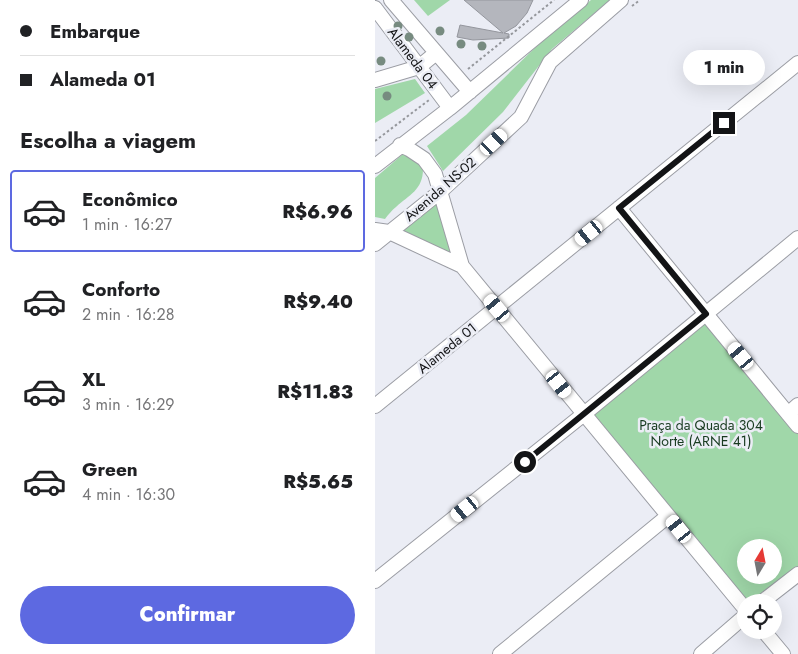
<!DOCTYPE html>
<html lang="pt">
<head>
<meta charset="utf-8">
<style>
  body { margin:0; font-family:Jost,sans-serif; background:#f6f6f6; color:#202124; height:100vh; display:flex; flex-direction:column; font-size:19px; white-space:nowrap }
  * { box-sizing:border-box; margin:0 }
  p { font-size:16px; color:#757577 }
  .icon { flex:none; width:28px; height:28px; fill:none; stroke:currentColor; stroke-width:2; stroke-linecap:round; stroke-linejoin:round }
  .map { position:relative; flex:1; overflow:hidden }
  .drawer { display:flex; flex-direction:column; background:#fff; width:375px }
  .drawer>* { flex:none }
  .top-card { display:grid; align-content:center; height:110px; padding:0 20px; background:#fff }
  .needle { width:32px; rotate:10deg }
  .fabs { position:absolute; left:362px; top:539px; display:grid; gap:10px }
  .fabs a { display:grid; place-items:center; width:45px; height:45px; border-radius:50%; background:#fff; box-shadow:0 5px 20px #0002; font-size:25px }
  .end { position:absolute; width:22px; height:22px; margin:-11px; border:6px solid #131416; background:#fff; box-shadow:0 0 0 2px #fff }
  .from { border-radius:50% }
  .bubble { position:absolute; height:35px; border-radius:18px; background:#fff; box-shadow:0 5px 20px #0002; font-size:16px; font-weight:800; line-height:35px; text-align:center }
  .car { position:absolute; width:15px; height:30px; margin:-15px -8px; border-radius:6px; box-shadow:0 0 4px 1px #0007; background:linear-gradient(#fff 24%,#345 0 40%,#fff 0 76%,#345 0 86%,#fff 0) }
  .top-card b { display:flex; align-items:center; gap:18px; height:48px; font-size:19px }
  .top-card b+b { border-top:1px solid #e0e0e0 }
  .top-card i { width:12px; height:12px; background:#202124 }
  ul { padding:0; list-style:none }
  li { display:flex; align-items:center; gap:15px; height:82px; margin:0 10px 8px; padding:0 10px; border:2px solid transparent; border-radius:5px }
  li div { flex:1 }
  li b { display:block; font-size:19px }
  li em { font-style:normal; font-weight:800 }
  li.current { border-color:#5d69e1 }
  li>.icon { width:45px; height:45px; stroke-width:1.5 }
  h2 { padding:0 20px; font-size:22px; line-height:60px }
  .button { display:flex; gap:10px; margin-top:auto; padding:10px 20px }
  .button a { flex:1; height:58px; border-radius:30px; background:#5d69e1; color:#fff; font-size:20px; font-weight:800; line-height:58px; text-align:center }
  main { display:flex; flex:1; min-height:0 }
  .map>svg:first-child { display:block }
  .green { fill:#a0d7a9; fill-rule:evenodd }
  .building { fill:#b4b6bd; stroke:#94969d }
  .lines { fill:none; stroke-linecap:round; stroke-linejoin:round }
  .minor-casing { stroke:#9b9da4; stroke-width:16 }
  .path { stroke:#95979c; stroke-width:2; stroke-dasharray:2.5 2.5; stroke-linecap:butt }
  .minor { stroke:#fff; stroke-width:14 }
  .tree { fill:#778b80 }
  .route { stroke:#131416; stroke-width:6 }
  .labels { text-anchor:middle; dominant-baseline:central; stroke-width:5; stroke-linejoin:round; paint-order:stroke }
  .street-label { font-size:14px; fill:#131416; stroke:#ebedf5 }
  .park-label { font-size:14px; fill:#183b20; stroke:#ebedf5 }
</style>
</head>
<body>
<main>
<section class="drawer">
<div class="top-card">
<b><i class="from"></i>Embarque</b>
<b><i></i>Alameda 01</b>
</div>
<h2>Escolha a viagem</h2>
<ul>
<li class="current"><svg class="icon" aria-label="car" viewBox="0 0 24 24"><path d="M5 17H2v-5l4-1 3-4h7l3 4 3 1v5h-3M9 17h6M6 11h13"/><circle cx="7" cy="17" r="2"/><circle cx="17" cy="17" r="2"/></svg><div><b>Econômico</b><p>1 min · 16:27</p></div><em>R$6.96</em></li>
<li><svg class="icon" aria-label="car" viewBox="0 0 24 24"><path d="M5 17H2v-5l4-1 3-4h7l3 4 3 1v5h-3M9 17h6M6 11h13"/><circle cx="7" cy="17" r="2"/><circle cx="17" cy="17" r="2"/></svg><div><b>Conforto</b><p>2 min · 16:28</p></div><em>R$9.40</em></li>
<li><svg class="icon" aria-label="car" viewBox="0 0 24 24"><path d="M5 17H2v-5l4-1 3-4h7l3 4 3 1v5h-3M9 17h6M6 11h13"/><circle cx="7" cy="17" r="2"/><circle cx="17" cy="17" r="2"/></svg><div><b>XL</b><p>3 min · 16:29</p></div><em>R$11.83</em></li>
<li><svg class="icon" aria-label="car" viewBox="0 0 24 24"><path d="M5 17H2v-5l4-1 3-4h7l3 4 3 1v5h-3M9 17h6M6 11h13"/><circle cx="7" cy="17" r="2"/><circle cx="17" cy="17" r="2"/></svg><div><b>Green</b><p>4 min · 16:30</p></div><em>R$5.65</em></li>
</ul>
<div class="button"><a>Confirmar</a></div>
</section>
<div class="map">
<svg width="423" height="654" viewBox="0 0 423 654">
  <rect width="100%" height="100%" fill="#ebedf5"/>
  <path class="green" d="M39 0H75L53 16Z
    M216 0H235L177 49 128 112 68 171 52 146 91 115 169 39Z
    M40 79 50 93 0 123V89Z
    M28 154 40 159 48 169C48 190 34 195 21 207 17 210 13 215 10 219L0 217V178Z
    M66 191 87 266 14 232Z
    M330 321 423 432V567L378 602H372L216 415ZM371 548H399V575H371Z"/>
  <path class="building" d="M89 0H158L152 13 141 26 129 33 134 34V38L98 40 82 37 85 25 128 33Z"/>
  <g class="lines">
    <g class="minor-casing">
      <path id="minor" d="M16 0 95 92
        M0 8 75 108
        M0 80 44 67 61 53
        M25 145 34 149 49 159 60 174 87 266 371 610
        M0 166 75 108 206 0
        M244 208 423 426
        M0 230 14 232 87 266
        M0 244 66 191 146 117 175 62 246 0
        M0 406 423 63
        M413 414 423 405
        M0 581 209 414 423 238
        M387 602 423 574
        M388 630 408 654
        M125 654 293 516
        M326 654 371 615"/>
    </g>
    <path class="path" d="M257 6 265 0
      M93 69 179 0
      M0 141 54 100"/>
    <use href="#minor" class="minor"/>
  </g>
  <g class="tree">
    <circle cx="23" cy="26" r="4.5"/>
    <circle cx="65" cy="31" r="4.5"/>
    <circle cx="34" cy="37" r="4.5"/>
    <circle cx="86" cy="44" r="4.5"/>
    <circle cx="107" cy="46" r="4.5"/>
    <circle cx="6" cy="61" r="4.5"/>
    <circle cx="12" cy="96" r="4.5"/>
  </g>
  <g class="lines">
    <path class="route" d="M150 462 331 314 244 208 349 123"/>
  </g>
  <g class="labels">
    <g class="street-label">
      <text transform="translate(38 58) rotate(53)">Alameda 04</text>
      <text transform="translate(65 189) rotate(-41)">Avenida NS-02</text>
      <text transform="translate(72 348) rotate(-39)">Alameda 01</text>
    </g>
    <g class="park-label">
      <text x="326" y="425">Praça da Quada 304<tspan x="326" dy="16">Norte (ARNE 41)</tspan></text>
    </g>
  </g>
</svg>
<div class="fabs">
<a><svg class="needle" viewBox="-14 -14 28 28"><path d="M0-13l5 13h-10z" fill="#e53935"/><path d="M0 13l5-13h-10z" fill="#757577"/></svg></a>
<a><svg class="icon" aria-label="locate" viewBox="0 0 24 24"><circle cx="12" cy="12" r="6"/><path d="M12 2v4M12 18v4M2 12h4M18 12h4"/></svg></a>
</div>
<i class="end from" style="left:150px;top:462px"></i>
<i class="end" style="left:349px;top:123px"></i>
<div class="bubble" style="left:308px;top:50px;width:82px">1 min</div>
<i class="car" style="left:119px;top:142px;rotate:47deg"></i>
<i class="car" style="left:214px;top:233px;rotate:231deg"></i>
<i class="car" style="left:122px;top:308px;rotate:320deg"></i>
<i class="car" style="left:366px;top:356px;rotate:320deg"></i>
<i class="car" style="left:184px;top:384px;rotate:141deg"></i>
<i class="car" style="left:90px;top:509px;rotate:231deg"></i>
<i class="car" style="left:304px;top:529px;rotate:321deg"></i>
</div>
</main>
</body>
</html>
